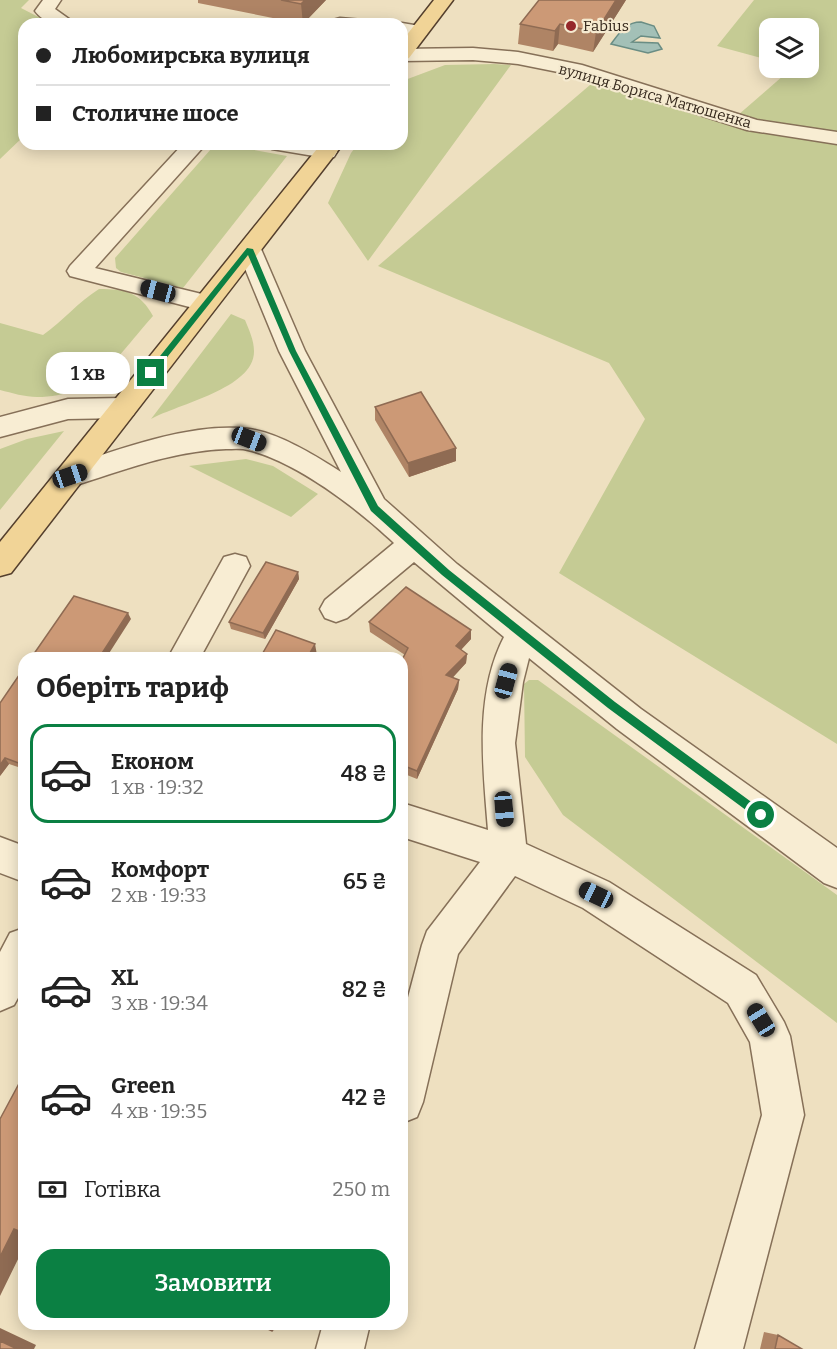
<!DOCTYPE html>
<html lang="uk">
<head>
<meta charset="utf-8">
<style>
  body { margin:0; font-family:Bitter,serif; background:#f6f6f6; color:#222; height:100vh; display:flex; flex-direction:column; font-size:22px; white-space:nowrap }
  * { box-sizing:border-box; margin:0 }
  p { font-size:20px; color:#767676 }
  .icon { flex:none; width:33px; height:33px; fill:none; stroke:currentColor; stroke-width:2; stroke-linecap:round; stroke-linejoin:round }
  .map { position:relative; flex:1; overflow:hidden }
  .sheet { position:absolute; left:18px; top:652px; width:390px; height:678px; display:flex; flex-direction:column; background:#fff; border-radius:18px; box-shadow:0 3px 15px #0003 }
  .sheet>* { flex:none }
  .banner { position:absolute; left:18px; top:18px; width:390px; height:132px; border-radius:18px; box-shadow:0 3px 15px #0003; display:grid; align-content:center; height:132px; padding:0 18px; background:#fff }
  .fabs { position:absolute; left:759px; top:18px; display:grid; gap:12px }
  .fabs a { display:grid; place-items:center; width:60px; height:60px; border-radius:12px; background:#fff; box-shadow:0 3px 15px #0003; font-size:30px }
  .end { position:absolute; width:27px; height:27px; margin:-14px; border:8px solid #0b8043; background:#fff; box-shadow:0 0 0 3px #fff }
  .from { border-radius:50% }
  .bubble { position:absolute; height:42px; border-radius:18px; background:#fff; box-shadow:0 3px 15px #0003; font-size:20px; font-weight:600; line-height:42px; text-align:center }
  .car { position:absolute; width:18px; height:36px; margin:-18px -9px; border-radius:8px; box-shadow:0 0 4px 2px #0007; background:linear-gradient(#222 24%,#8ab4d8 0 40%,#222 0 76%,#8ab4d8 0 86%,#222 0) }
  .banner b { display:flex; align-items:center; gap:21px; height:57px; font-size:22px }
  .banner b+b { border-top:2px solid #e0e0e0 }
  .banner i { width:15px; height:15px; background:#222 }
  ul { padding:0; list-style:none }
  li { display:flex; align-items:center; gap:18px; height:99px; margin:0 12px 9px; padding:0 6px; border:3px solid transparent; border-radius:18px }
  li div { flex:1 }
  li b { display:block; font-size:22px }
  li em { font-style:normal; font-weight:600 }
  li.active { border-color:#0b8043 }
  li>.icon { width:54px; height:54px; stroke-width:1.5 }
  h2 { padding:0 18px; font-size:27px; line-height:72px }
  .pay { display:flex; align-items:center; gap:15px; height:66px; padding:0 18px; font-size:22px }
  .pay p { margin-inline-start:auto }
  .action { display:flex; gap:12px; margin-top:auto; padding:12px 18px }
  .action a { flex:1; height:69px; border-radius:18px; background:#0b8043; color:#fff; font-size:24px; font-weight:600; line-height:69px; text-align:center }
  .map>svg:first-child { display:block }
  .green { fill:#c5cb94 }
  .water { fill:#a3c0b7; stroke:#6a8d84; stroke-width:1.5 }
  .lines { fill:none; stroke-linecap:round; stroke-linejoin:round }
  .minor-casing { stroke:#867058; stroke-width:3 }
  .major-casing { stroke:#543f2d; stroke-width:3 }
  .minor { fill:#f8edd3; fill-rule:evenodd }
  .major { fill:#f1d497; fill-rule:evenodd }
  .wall { fill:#af8465 }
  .shaded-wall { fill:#8f6b53 }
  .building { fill:#cc9976; stroke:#8f6b53; stroke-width:1.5 }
  .route { fill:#0b8043 }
  .poi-dot { fill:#95282a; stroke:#f5ead0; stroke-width:2 }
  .labels { text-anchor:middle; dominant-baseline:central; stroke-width:4.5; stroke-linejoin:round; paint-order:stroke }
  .far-poi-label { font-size:15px; fill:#36291d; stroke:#f5ead0; text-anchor:start }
  .far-street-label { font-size:15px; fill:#36291d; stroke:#f5ead0 }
</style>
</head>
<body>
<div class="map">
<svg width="837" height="1349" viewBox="0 0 837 1349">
  <rect width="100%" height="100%" fill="#eee0c0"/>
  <path class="green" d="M0 0H29L21 8 52 24H24V136L0 159Z
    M754 0H837V744L559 573 645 419 609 363 378 266 597 79 730 122 792 68H808V28H770L769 60 717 46Z
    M494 64 511 65 368 261 328 203 351 153 358 144H402V84L405 80 445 65Z
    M222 144 287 156 183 288 121 272 116 268 115 258 211 149Z
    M99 289C125 289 140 292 153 316 117 356 96 397 37 397 25 397 12 393 0 390V323L43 335C63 321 78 302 99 289Z
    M231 314 245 320C249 330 254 340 254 351 255 388 178 404 151 419Z
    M64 431 0 510V449L27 439Z
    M246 459 273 466 318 494 291 517 189 466Z
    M529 680H538L837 895V1023L563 815 525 757 524 684Z"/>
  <path class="water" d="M641 22 654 26 660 38 641 36 632 42 658 43 662 49 648 53 611 44C620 32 626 22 641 22Z"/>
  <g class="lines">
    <g class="minor-casing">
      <path id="minor" d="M43 0H61L55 9 76 24C61 24 45 25 35 11Z
        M340 18 363 20 365 24H331L333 20Z
        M402 23 426 27 428 31 426 35H402V24H399Z
        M473 48 518 52 582 65 757 120 837 132V144L747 130 578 76 518 64 473 60 402 61V49Z
        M183 144H206L95 268 214 297 217 303 214 309 205 311 70 276 67 271 70 266Z
        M269 144H317L334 147 337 152 334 157 326 158 272 149Z
        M249 242 257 244 261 249 305 351 384 499 457 564 641 709 837 848V888L824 883 617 729 529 658 523 682 515 743 526 844 609 882 756 975 784 1022 790 1036 804 1115 743 1349H695L762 1115 750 1042 728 1003 583 908 515 876 458 954 423 1102 417 1117 402 1123V1020L422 945 427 931 480 862 402 837V803L488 830C483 768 474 695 504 637L414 562 347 618 336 622 325 618 320 609 325 600 394 543C358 509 297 462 248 450 242 448 233 449 226 449 171 451 122 471 70 487L60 483 56 476 60 469C113 451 193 421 249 429 279 433 316 456 341 472L279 351 237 249 241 244Z
        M123 398 133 401 137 408 133 415 123 418 68 419 0 437V417L68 399Z
        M235 554 246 557 250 566 200 658H168L224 557Z
        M0 837 24 846V882L0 873Z
        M24 928V987L14 1005 0 1011V952L10 933Z
        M323 1324H370L364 1349H316Z"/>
    </g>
    <g class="major-casing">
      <path id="major" d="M434 0H453L409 58 402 60V41Z
        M321 144H343L11 573 0 576V542Z"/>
    </g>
    <use href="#minor" class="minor"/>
    <use href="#major" class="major"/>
  </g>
  <path class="wall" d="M198 0H326L303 24 198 3Z
    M626 0 593 52 558 44 553 51 518 44 520 24Z
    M375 407 456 448V461L409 477 375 420Z
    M298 572 299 579 265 639 231 629 229 622Z
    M369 622 471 630V639L461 650 467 654 466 663 452 678 459 680 458 689 417 779 402 773V660L405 655 370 632Z
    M24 668V769L9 764 0 776Z
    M764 1332 778 1335 802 1349H760Z"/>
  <path class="shaded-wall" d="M305 0H326L303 24 301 4Z
    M616 0H626L593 52 596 32Z
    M560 24 558 44 553 51 555 31Z
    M456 448V461L409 477 408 463Z
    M298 572 299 579 265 639 263 633Z
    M128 613 131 619 106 658H99Z
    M471 630V639L455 656 456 646Z
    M315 644 317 655 315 658H307Z
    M467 654 466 663 446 685V675Z
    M459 680 458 689 417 779V771Z
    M5 758 9 764 0 776V765Z
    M14 1229 24 1230V1247L0 1296V1257Z
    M274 1324H280L279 1328 272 1331Z
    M0 1328 36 1345 34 1349H17L0 1341Z"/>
  <path class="building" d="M281 0H305L301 4Z
    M539 0H616L596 32 560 24 555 31 520 24Z
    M421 392 456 448 408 463 375 407Z
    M266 562 298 572 263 633 229 622Z
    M406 587 471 630 456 646 467 654 446 675 459 680 417 771 402 765V660L408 648 369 622Z
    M74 596 128 613 99 658H31Z
    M276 630 315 644 307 658H260Z
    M24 668V765L5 758 0 765V703Z
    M22 1078 24 1079V1233L14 1229 0 1257V1119Z
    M257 1324H274L272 1331Z
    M778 1335 802 1349H775Z
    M0 1341 17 1349H0Z"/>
  <path class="route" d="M247 248 253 249 296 351 378 506 449 570 615 702 765 812V819H758L608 708 442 575 371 511 289 351 248 255 153 375H148V371Z"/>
  <circle class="poi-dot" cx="571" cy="26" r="6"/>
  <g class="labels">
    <g class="far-poi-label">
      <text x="583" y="26">Fabius</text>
    </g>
    <g class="far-street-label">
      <text transform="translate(655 96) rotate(16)">вулиця Бориса Матюшенка</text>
    </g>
  </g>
</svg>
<div class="fabs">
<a><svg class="icon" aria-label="layers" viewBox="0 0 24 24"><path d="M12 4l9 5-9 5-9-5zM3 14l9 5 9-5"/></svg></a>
</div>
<i class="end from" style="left:761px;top:815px"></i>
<i class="end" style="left:151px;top:373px"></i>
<div class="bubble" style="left:46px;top:352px;width:84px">1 хв</div>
<i class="car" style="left:158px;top:291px;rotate:285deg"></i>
<i class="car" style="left:249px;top:439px;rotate:111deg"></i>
<i class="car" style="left:70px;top:476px;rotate:71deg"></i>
<i class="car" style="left:506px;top:681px;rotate:15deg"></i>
<i class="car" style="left:504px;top:809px;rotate:175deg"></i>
<i class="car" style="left:596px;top:895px;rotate:295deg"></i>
<i class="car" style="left:761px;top:1020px;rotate:328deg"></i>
<div class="banner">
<b><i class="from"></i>Любомирська вулиця</b>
<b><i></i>Столичне шосе</b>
</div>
<section class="sheet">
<h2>Оберіть тариф</h2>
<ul>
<li class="active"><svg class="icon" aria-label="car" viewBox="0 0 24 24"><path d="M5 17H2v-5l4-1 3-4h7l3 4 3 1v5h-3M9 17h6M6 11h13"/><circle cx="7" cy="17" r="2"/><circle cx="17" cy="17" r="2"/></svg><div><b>Економ</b><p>1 хв · 19:32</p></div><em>48 ₴</em></li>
<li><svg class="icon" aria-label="car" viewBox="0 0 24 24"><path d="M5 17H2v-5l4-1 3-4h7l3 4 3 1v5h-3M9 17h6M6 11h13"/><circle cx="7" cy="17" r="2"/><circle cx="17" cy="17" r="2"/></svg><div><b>Комфорт</b><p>2 хв · 19:33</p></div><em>65 ₴</em></li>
<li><svg class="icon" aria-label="car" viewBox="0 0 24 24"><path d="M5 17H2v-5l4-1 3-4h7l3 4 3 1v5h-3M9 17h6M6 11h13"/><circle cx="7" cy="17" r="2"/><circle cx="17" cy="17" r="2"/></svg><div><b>XL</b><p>3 хв · 19:34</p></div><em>82 ₴</em></li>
<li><svg class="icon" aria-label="car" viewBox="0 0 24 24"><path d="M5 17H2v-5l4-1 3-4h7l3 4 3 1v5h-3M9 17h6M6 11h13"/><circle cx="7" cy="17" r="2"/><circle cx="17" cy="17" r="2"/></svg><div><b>Green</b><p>4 хв · 19:35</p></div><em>42 ₴</em></li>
</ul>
<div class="pay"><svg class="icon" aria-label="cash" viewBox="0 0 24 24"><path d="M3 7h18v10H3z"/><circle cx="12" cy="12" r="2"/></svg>Готівка<p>250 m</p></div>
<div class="action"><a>Замовити</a></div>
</section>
</div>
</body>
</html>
